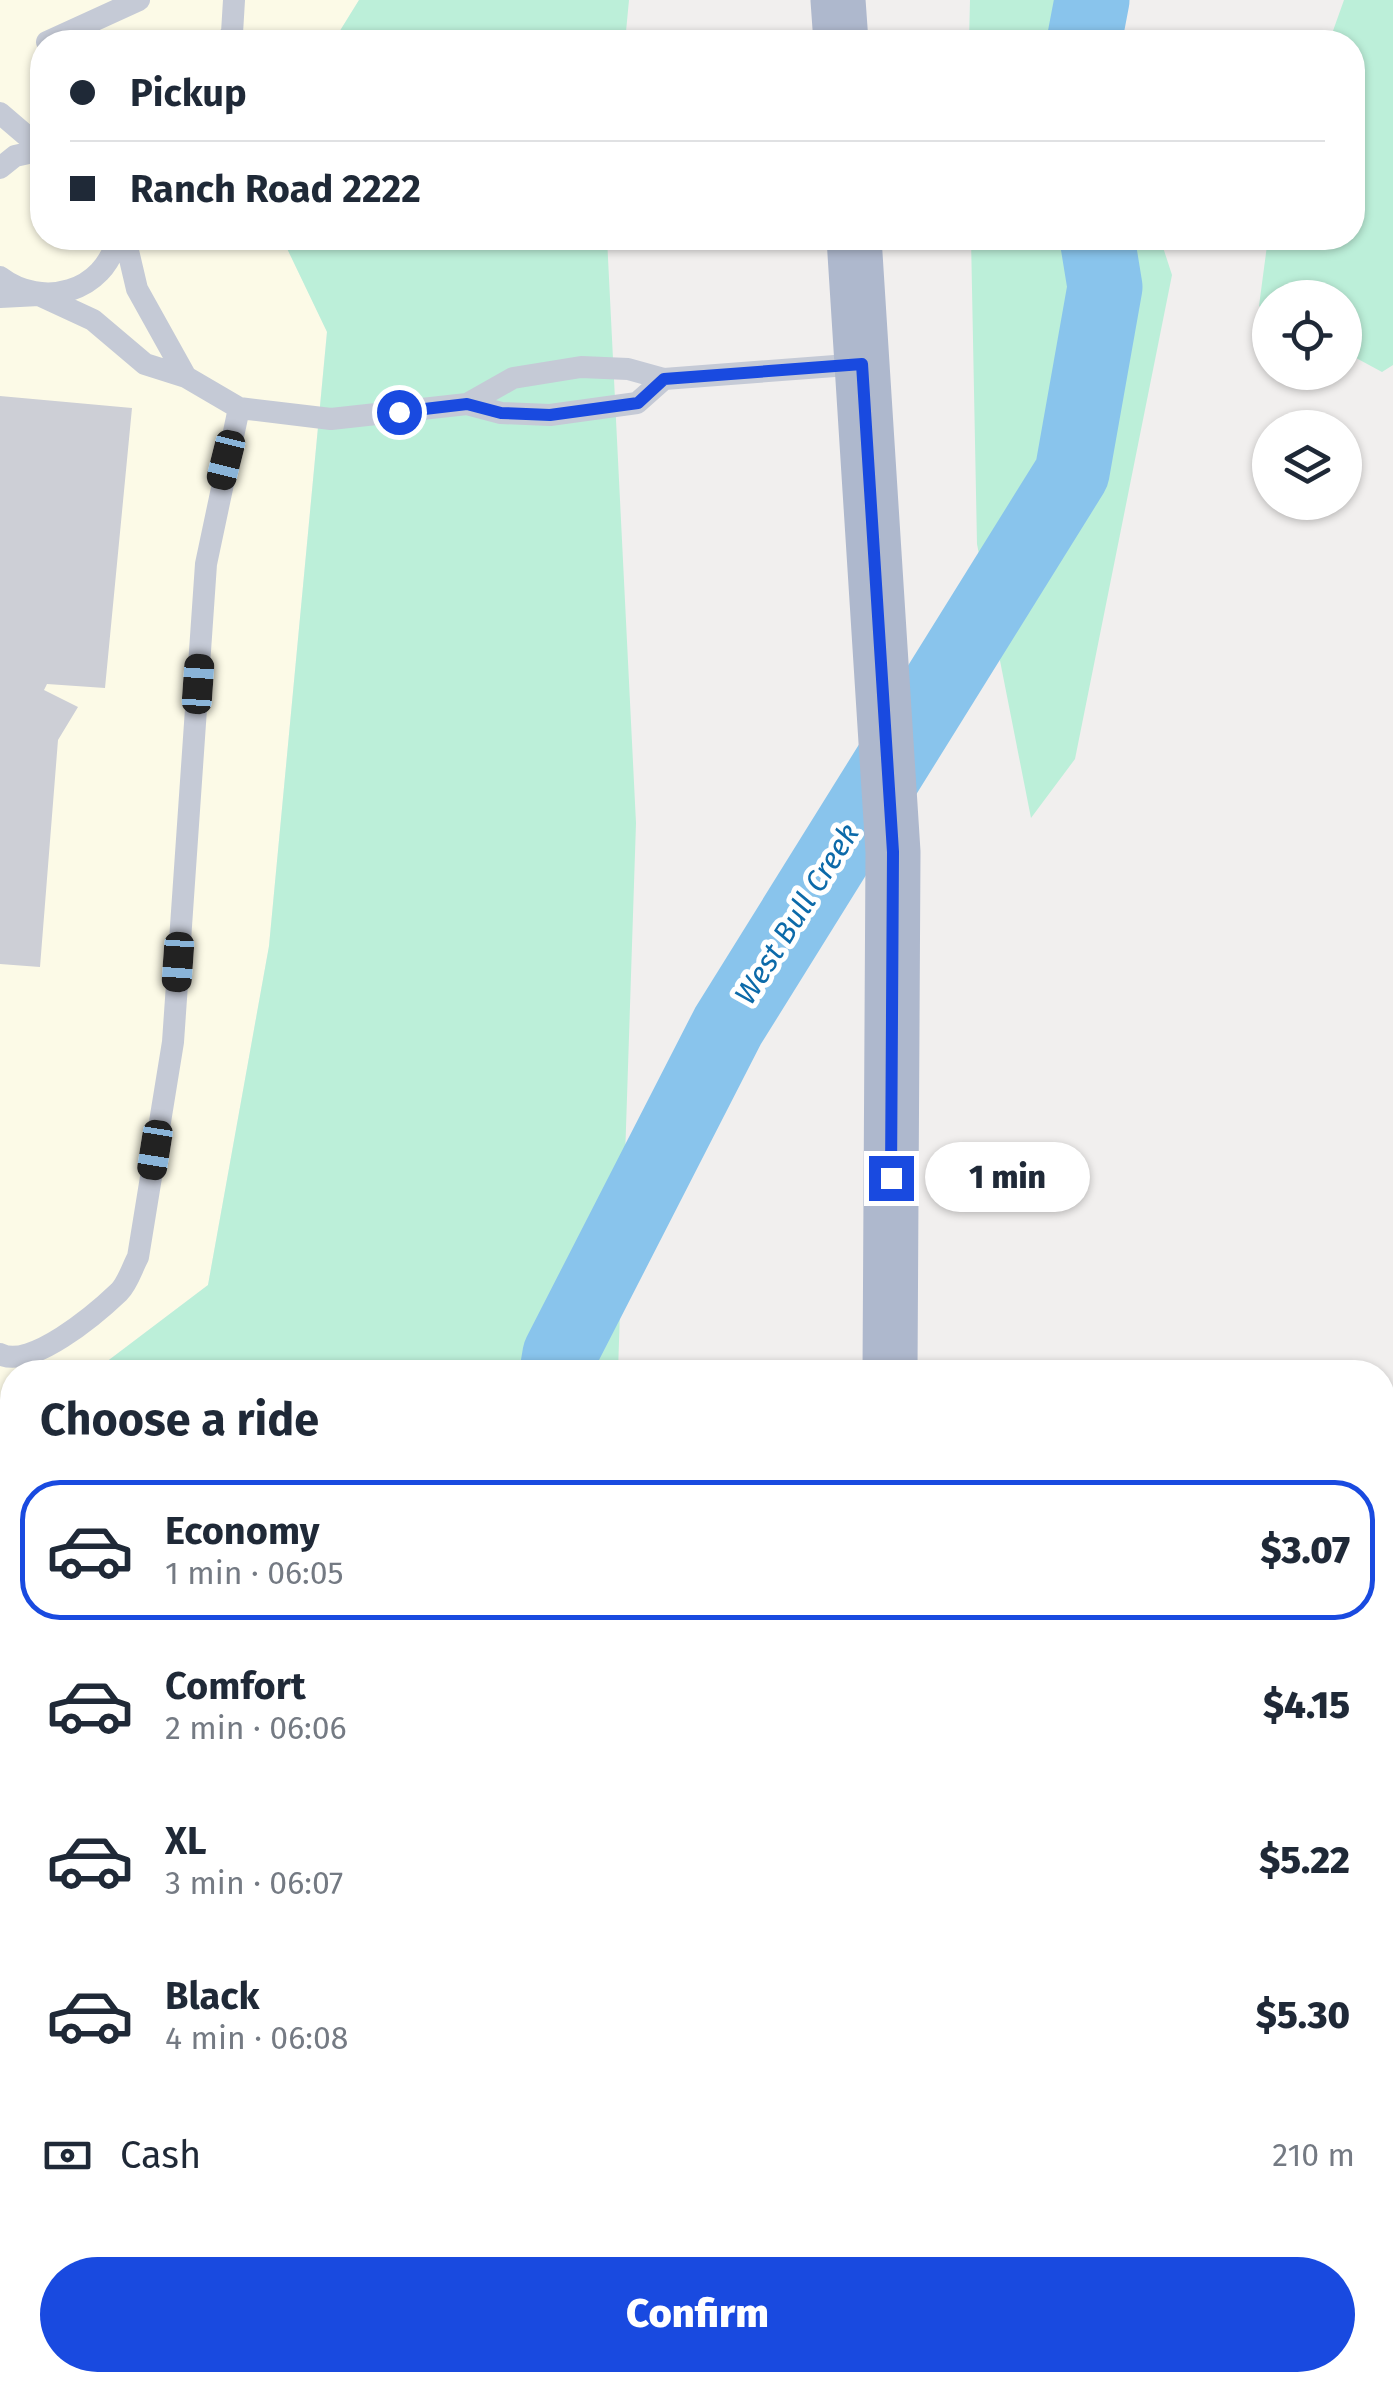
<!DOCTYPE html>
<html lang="en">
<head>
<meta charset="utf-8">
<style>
  body { margin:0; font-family:"Fira Sans",sans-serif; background:#f6f6f7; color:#1f2937; height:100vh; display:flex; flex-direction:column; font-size:38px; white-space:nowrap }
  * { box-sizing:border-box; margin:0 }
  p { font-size:32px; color:#747a83 }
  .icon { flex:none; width:55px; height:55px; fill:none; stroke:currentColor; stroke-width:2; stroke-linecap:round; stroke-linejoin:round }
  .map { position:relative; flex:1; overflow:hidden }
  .panel { position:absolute; left:0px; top:1360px; width:1395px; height:1032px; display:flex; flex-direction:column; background:#fff; border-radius:40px 40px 0 0; box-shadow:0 2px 8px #0004 }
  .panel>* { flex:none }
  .hud { position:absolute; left:30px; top:30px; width:1335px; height:220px; border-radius:40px; box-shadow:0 2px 8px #0004; display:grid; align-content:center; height:220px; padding:0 40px; background:#fff }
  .fabs { position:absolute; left:1252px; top:280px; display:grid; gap:20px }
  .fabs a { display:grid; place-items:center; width:110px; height:110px; border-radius:50%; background:#fff; box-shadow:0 2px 8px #0004; font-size:50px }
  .end { position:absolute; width:45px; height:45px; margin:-22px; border:12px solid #194ae0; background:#fff; box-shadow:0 0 0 5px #fff }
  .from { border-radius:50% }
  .bubble { position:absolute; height:70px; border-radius:35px; background:#fff; box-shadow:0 2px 8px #0004; font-size:32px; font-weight:800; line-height:70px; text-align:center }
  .car { position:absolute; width:30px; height:60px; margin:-30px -15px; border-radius:12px; box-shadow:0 0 8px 2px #0007; background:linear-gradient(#222 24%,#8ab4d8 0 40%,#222 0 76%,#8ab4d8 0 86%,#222 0) }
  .hud b { display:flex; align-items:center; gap:35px; height:95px; font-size:38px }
  .hud b+b { border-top:2px solid #e0e1e3 }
  .hud i { width:25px; height:25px; background:#1f2937 }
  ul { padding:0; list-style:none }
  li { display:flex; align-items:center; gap:30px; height:140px; margin:0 20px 15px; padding:0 20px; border:5px solid transparent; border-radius:40px }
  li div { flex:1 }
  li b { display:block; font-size:38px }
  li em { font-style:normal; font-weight:800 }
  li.current { border-color:#194ae0 }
  li>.icon { width:90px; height:90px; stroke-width:1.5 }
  h2 { padding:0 40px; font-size:45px; line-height:120px }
  .pay { display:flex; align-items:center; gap:25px; height:110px; padding:0 40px; font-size:38px }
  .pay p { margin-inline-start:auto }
  .action { display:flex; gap:20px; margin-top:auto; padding:20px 40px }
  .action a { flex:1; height:115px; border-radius:60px; background:#194ae0; color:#fff; font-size:40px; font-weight:800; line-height:115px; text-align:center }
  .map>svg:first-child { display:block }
  .commercial { fill:#fcfae7 }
  .green { fill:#bcefd9 }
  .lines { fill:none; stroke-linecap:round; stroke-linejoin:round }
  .stream { stroke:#89c4ec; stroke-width:12 }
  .river { stroke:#89c4ec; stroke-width:75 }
  .building { fill:#cdcfd6 }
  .lane { stroke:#c5cad6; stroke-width:22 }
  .street { stroke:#c5cad6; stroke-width:45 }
  .primary { stroke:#aeb8cd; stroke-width:55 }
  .route { stroke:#194ae0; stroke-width:12 }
  .labels { text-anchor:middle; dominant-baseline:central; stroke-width:10; stroke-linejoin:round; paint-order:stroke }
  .water-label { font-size:30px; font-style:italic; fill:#0c6aa9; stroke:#fff }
</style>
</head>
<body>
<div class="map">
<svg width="1393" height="2391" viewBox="0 0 1393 2391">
  <rect width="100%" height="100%" fill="#f1efee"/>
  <path class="commercial" d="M0 0H359L333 42H42V238H282L327 331 269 946 208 1285 93 1372H12V1433L0 1442Z"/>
  <path class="green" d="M359 0H629L625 42H333Z
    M970 0H1127L1114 42H969Z
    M1344 0H1393V365L1382 372 1345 352V298H1270V312L1259 306 1268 238H1352V42H1329Z
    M282 238H607L636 823 618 1372H93L208 1285 269 946 327 332Z
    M971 238H1160L1172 275 1075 759 1031 818 977 544Z
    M12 1433V2380H553L552 2391H0V1443Z"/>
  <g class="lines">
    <path class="stream" d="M1040 2380 1052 2391"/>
    <path class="river" d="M1084 42 1092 0
      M557 1372 560 1354 728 1026 1072 473 1105 287 1097 238
      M614 2391 616 2380"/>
  </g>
  <path class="building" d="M0 396 132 408 105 688 47 684 44 690 78 707 58 740 40 967 0 964Z
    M1382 2111 1393 2125V2350L1382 2359Z"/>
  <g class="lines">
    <path class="lane" d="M47 42 139 0
      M225 42 232 33 234 0
      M0 113 42 149
      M0 168 15 156 42 150
      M125 238 137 289 186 377
      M0 277C42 309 105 293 117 238
      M0 297 39 295 93 320 145 364 186 377 239 408 331 419 467 404
      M664 379 637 403 550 415 501 413 467 404 513 378 581 367 628 369 664 379 861 364
      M0 1354C30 1370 96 1314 119 1292 128 1283 132 1268 138 1257L173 1042 206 564 239 408"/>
    <path class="street" d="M1382 2015 1393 2011"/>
    <path class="primary" d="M838 0 841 42
      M854 238 893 852 890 1372
      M861 2391V2380"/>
  </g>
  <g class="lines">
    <path class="route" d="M399 412 467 404 501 413 550 415 638 403 664 379 862 364 893 852 891 1178"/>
  </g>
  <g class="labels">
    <g class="water-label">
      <text transform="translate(797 914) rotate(-58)">West Bull Creek</text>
    </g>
  </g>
</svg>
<div class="fabs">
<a><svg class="icon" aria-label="locate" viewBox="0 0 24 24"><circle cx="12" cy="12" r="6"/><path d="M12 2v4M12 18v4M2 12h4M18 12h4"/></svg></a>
<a><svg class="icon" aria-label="layers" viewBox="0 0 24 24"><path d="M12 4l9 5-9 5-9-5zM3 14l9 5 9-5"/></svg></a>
</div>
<i class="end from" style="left:399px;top:412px"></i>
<i class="end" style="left:891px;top:1178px"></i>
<div class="bubble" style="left:925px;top:1142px;width:165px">1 min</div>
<i class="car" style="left:226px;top:460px;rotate:194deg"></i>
<i class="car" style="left:198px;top:684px;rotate:4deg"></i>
<i class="car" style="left:178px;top:962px;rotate:184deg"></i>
<i class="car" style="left:155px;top:1150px;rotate:189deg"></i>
<div class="hud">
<b><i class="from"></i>Pickup</b>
<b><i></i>Ranch Road 2222</b>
</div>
<section class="panel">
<h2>Choose a ride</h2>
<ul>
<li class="current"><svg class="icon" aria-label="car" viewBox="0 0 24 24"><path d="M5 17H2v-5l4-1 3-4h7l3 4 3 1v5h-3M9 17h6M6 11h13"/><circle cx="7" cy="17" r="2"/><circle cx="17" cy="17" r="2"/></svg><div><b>Economy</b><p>1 min · 06:05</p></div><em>$3.07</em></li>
<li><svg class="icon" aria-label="car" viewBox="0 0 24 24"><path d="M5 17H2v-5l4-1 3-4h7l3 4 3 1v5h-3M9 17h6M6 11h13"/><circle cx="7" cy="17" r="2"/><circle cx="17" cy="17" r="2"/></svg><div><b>Comfort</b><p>2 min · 06:06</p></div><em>$4.15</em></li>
<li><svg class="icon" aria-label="car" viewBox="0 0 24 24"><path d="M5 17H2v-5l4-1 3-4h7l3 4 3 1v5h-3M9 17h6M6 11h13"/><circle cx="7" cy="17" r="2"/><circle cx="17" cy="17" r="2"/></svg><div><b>XL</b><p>3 min · 06:07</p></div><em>$5.22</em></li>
<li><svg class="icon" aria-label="car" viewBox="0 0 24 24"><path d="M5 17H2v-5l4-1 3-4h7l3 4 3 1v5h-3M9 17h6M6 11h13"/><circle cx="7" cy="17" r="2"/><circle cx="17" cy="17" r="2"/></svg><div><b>Black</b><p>4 min · 06:08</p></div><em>$5.30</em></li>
</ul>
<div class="pay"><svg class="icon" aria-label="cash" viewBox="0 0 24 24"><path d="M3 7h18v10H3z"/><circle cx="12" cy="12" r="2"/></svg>Cash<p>210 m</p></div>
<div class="action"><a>Confirm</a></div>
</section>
</div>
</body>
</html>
